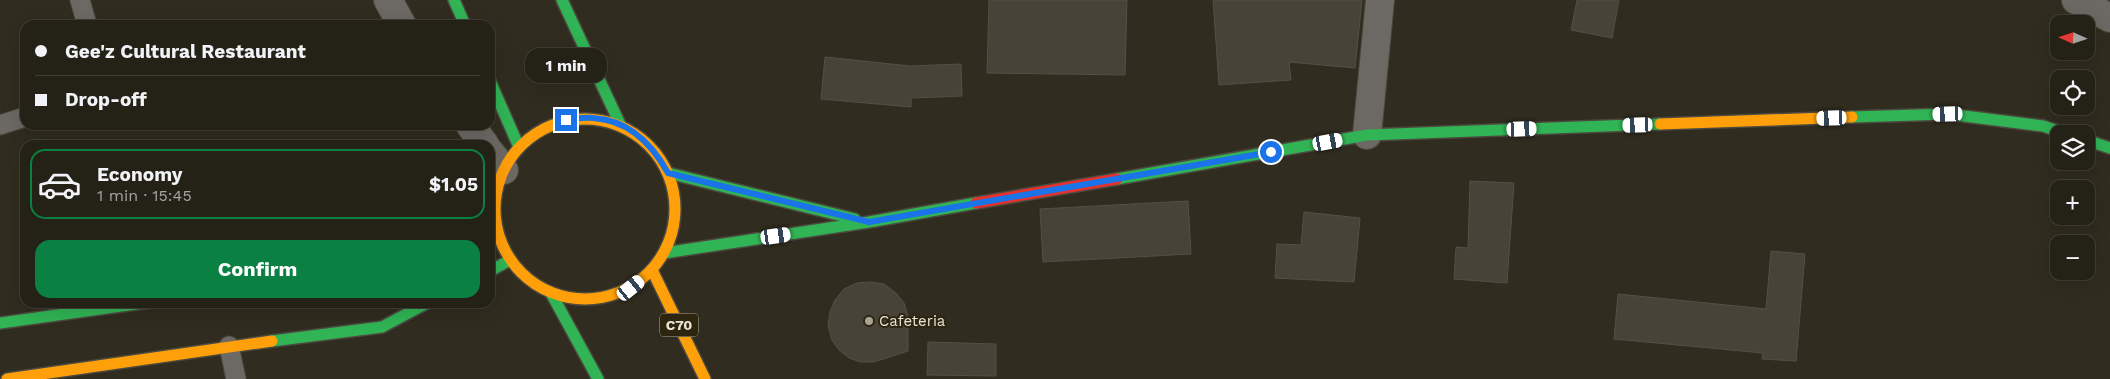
<!DOCTYPE html>
<html lang="en">
<head>
<meta charset="utf-8">
<style>
  body { margin:0; font-family:"Work Sans",sans-serif; background:#302e24; color:#f1f3f6; height:100vh; display:flex; flex-direction:column; font-size:19px; white-space:nowrap }
  * { box-sizing:border-box; margin:0 }
  p { font-size:16px; color:#a3a3a1 }
  .icon { flex:none; width:28px; height:28px; fill:none; stroke:currentColor; stroke-width:2; stroke-linecap:round; stroke-linejoin:round }
  .map { position:relative; flex:1; overflow:hidden }
  .details { position:absolute; left:20px; top:140px; width:475px; height:168px; display:flex; flex-direction:column; background:#242117; border-radius:15px; box-shadow:0 5px 20px #0002,0 0 0 1px #413e36 }
  .details>* { flex:none }
  .top-card { position:absolute; left:20px; top:20px; width:475px; height:110px; border-radius:15px; box-shadow:0 5px 20px #0002,0 0 0 1px #413e36; display:grid; align-content:center; height:110px; padding:0 15px; background:#242117 }
  .needle { width:32px; rotate:273deg }
  .tools { position:absolute; left:2050px; top:15px; display:grid; gap:10px }
  .tools a { display:grid; place-items:center; width:45px; height:45px; border-radius:10px; background:#242117; box-shadow:0 5px 20px #0002,0 0 0 1px #413e36; font-size:25px }
  .end { position:absolute; width:22px; height:22px; margin:-11px; border:6px solid #1a73e8; background:#fff; box-shadow:0 0 0 2px #fff }
  .from { border-radius:50% }
  .bubble { position:absolute; height:35px; border-radius:15px; background:#242117; box-shadow:0 5px 20px #0002,0 0 0 1px #413e36; font-size:16px; font-weight:700; line-height:35px; text-align:center }
  .car { position:absolute; width:15px; height:30px; margin:-15px -8px; border-radius:6px; box-shadow:0 0 4px 1px #0007; background:linear-gradient(#fff 24%,#345 0 40%,#fff 0 76%,#345 0 86%,#fff 0) }
  .top-card b { display:flex; align-items:center; gap:18px; height:48px; font-size:19px }
  .top-card b+b { border-top:1px solid #413e36 }
  .top-card i { width:12px; height:12px; background:#f1f3f6 }
  ul { padding:9px 0 0; list-style:none }
  li { display:flex; align-items:center; gap:15px; height:70px; margin:0 10px 8px; padding:0 5px; border:2px solid #413e36; border-radius:15px }
  li div { flex:1 }
  li b { display:block; font-size:19px }
  li em { font-style:normal; font-weight:700 }
  li.selected { border-color:#0b8043 }
  li>.icon { width:45px; height:45px; stroke-width:1.5 }
  .action { display:flex; gap:10px; margin-top:auto; padding:10px 15px }
  .action a { flex:1; height:58px; border-radius:15px; background:#0b8043; color:#fff; font-size:20px; font-weight:700; line-height:58px; text-align:center }
  .map>svg:first-child { display:block }
  .building { fill:#474339; stroke:#535045 }
  .lines { fill:none; stroke-linecap:round; stroke-linejoin:round }
  .lane-casing { stroke:#4c493e; stroke-width:21 }
  .street-casing { stroke:#4c493e; stroke-width:30 }
  .fast-casing { stroke:#4c493e; stroke-width:14 }
  .slow-casing { stroke:#4c493e; stroke-width:14 }
  .jam-casing { stroke:#4c493e; stroke-width:14 }
  .lane { stroke:#6c6864; stroke-width:19 }
  .street { stroke:#6c6864; stroke-width:28 }
  .fast { stroke:#30b455; stroke-width:11 }
  .slow { stroke:#ff9f0a; stroke-width:11 }
  .jam { stroke:#e5322d; stroke-width:11 }
  .route { stroke:#1a73e8; stroke-width:6 }
  .poi-dot { fill:#a8a496; stroke:#2d250e; stroke-width:2 }
  .labels { text-anchor:middle; dominant-baseline:central; stroke-width:4; stroke-linejoin:round; paint-order:stroke }
  .shield { fill:#2d250e; stroke:#b0ab9a; stroke-width:1 }
  .shield-label { font-size:14px; font-weight:bold; fill:#e8e4d6 }
  .poi-label { font-size:15px; fill:#e8e4d6; stroke:#2d250e; text-anchor:start }
</style>
</head>
<body>
<div class="map">
<svg width="2110" height="379" viewBox="0 0 2110 379">
  <rect width="100%" height="100%" fill="#302c1f"/>
  <path class="building" d="M989 0H1127L1125 75 987 73Z
    M1213 0H1362L1355 68 1289 62 1291 80 1219 85Z
    M1577 0H1619L1612 38 1571 30Z
    M825 57 910 66 961 64 962 96 911 98V107L821 99Z
    M1470 181 1514 183 1507 283 1454 279 1456 247 1468 248Z
    M1188 201 1191 254 1043 262 1040 209Z
    M1304 212 1360 218 1354 282 1275 278 1277 244 1301 245Z
    M1771 251 1805 254 1796 361 1762 359 1763 353 1614 339 1618 294 1766 309Z
    M871 282 884 284 896 293 904 303 908 316V351L874 362H861L849 358 839 350 832 340 828 326 830 312 835 300 844 289 857 283Z
    M928 342 996 344V376L927 375Z"/>
  <g class="lines">
    <g class="lane-casing">
      <path id="lane" d="M80 0 87 25
        M0 125 25 117
        M229 346 236 379"/>
    </g>
    <g class="street-casing">
      <path id="street" d="M388 0 402 25
        M2076 0 2110 18
        M470 125 485 145
        M1367 135 1380 0
        M490 152 504 170"/>
    </g>
    <g class="fast-casing">
      <path id="fast" d="M454 0 465 25
        M562 0 620 124
        M490 81 519 147
        M1852 117 1948 114 2043 126 2067 134
        M2086 140 2110 148
        M668 173 855 219
        M1117 179 1367 135 1660 124
        M490 198 496 192
        M664 253 869 222 976 203
        M490 271 510 260
        M551 293 598 379
        M0 323 150 302
        M272 341 382 327 429 302"/>
    </g>
    <g class="slow-casing">
      <path id="slow" d="M495 209a90 90 0 1 1 180 0a90 90 0 1 1-180 0Z
        M1660 124 1852 117
        M652 270 705 379
        M7 379 272 341"/>
    </g>
    <g class="jam-casing">
      <path id="jam" d="M976 203 1117 179"/>
    </g>
    <use href="#lane" class="lane"/>
    <use href="#street" class="street"/>
    <use href="#fast" class="fast"/>
    <use href="#slow" class="slow"/>
    <use href="#jam" class="jam"/>
  </g>
  <g class="lines">
    <path class="route" d="M566 120C575 119 584 117 593 118 629 120 652 144 668 173L869 222 1271 152"/>
  </g>
  <circle class="poi-dot" cx="869" cy="321" r="5"/>
  <g class="labels">
    <rect class="shield" x="660" y="313.5" width="38" height="23" rx="4"/>
    <g class="shield-label">
      <text x="679" y="325">C70</text>
    </g>
    <g class="poi-label">
      <text x="879" y="321">Cafeteria</text>
    </g>
  </g>
</svg>
<div class="tools">
<a><svg class="needle" viewBox="-14 -14 28 28"><path d="M0-13l5 13h-10z" fill="#e53935"/><path d="M0 13l5-13h-10z" fill="#a3a3a1"/></svg></a>
<a><svg class="icon" aria-label="locate" viewBox="0 0 24 24"><circle cx="12" cy="12" r="6"/><path d="M12 2v4M12 18v4M2 12h4M18 12h4"/></svg></a>
<a><svg class="icon" aria-label="layers" viewBox="0 0 24 24"><path d="M12 4l9 5-9 5-9-5zM3 14l9 5 9-5"/></svg></a>
<a>+</a>
<a>−</a>
</div>
<i class="end from" style="left:1271px;top:152px"></i>
<i class="end" style="left:566px;top:120px"></i>
<div class="bubble" style="left:525px;top:48px;width:82px">1 min</div>
<i class="car" style="left:1948px;top:114px;rotate:268deg"></i>
<i class="car" style="left:1832px;top:118px;rotate:268deg"></i>
<i class="car" style="left:1638px;top:125px;rotate:268deg"></i>
<i class="car" style="left:1522px;top:129px;rotate:88deg"></i>
<i class="car" style="left:1328px;top:142px;rotate:80deg"></i>
<i class="car" style="left:776px;top:236px;rotate:82deg"></i>
<i class="car" style="left:631px;top:288px;rotate:51deg"></i>
<div class="top-card">
<b><i class="from"></i>Gee'z Cultural Restaurant</b>
<b><i></i>Drop-off</b>
</div>
<section class="details">
<ul>
<li class="selected"><svg class="icon" aria-label="car" viewBox="0 0 24 24"><path d="M5 17H2v-5l4-1 3-4h7l3 4 3 1v5h-3M9 17h6M6 11h13"/><circle cx="7" cy="17" r="2"/><circle cx="17" cy="17" r="2"/></svg><div><b>Economy</b><p>1 min · 15:45</p></div><em>$1.05</em></li>
</ul>
<div class="action"><a>Confirm</a></div>
</section>
</div>
</body>
</html>
